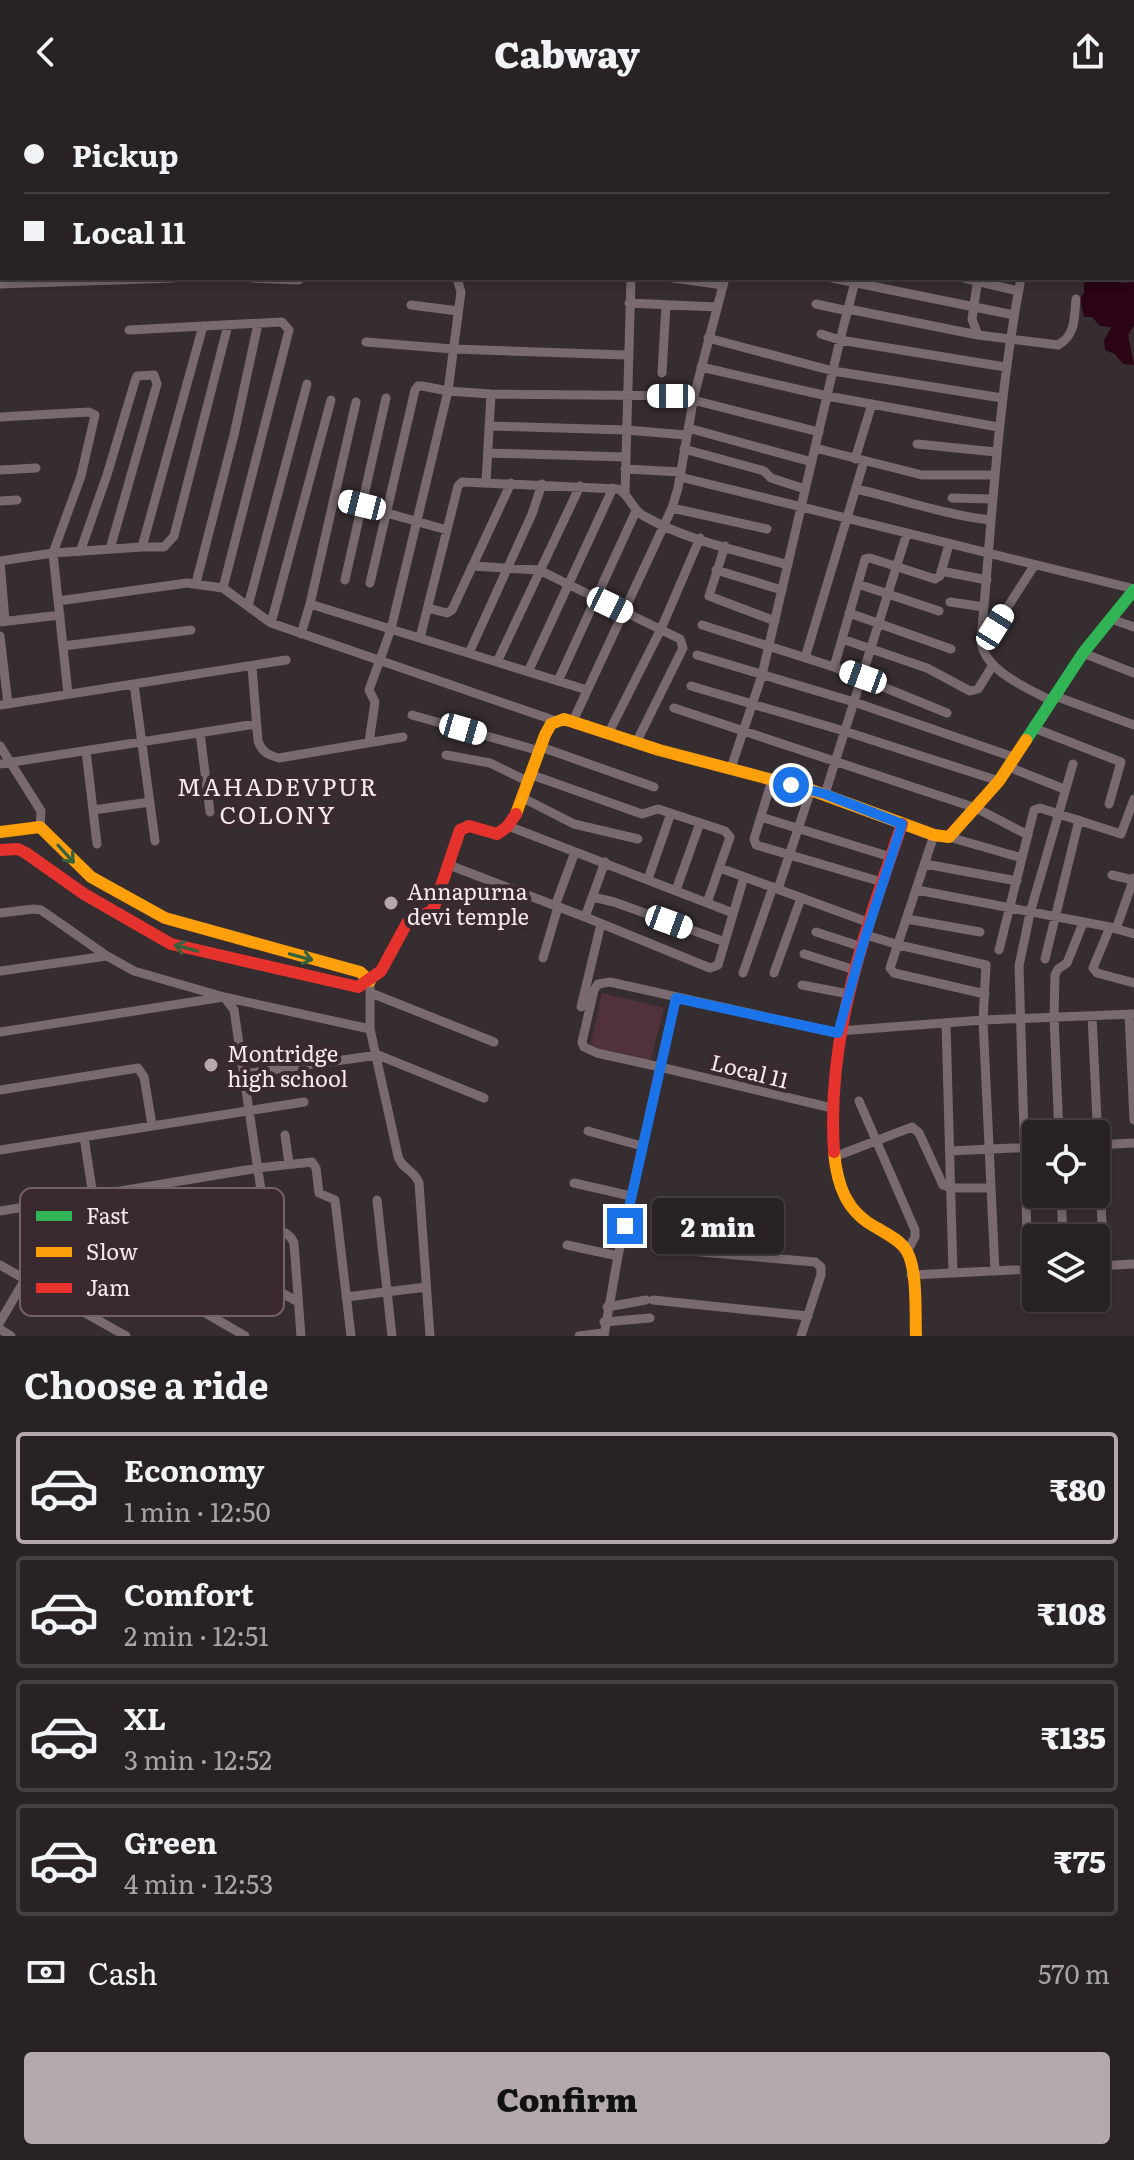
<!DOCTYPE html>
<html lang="en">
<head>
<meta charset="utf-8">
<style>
  body { margin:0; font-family:Literata,serif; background:#302a2c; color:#f1f3f6; height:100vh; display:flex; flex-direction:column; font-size:30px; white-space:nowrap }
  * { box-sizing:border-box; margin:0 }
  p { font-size:26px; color:#a5a4a6 }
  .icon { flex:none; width:44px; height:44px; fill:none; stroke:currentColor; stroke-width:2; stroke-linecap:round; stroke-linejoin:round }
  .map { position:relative; height:1232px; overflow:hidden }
  .drawer { display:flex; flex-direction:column; background:#282224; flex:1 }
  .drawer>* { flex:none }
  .top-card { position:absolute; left:0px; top:0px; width:1134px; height:176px; box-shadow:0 4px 12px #0003,0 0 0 2px #443f41; display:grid; align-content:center; height:176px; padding:0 24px; background:#282224 }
  .buttons { position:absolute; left:1022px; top:1016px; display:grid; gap:16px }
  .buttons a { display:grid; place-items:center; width:88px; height:88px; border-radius:8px; background:#282224; box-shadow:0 4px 12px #0003,0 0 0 2px #443f41; font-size:40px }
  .end { position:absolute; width:36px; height:36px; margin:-18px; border:10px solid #1a73e8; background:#fff; box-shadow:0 0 0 4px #fff }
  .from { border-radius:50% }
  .bubble { position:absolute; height:56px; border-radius:8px; background:#282224; box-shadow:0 4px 12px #0003,0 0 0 2px #443f41; font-size:26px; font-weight:800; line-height:56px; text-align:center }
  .car { position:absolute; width:24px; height:48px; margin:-24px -12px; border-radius:10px; box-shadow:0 0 6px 2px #0007; background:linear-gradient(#fff 24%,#345 0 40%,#fff 0 76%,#345 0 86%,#fff 0) }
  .top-card b { display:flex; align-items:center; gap:28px; height:76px; font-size:30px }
  .top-card b+b { border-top:2px solid #443f41 }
  .top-card i { width:20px; height:20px; background:#f1f3f6 }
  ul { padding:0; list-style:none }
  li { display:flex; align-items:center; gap:24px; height:112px; margin:0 16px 12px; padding:0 8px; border:4px solid #443f41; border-radius:8px }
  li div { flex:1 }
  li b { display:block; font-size:30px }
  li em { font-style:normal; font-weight:800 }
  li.selected { border-color:#b3a8ac }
  li>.icon { width:72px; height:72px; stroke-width:1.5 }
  h2 { padding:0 24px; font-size:36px; line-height:96px }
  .pay { display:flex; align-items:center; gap:20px; height:88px; padding:0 24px; font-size:30px }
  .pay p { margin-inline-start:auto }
  .cta { display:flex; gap:16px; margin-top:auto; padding:16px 24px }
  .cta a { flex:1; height:92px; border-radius:8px; background:#b3a8ac; color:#111; font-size:32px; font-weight:800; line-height:92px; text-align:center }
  header { display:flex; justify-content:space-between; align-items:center; height:104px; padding:0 24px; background:#282224; font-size:36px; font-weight:800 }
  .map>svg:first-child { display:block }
  .green { fill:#50313c }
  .water { fill:#2b0416 }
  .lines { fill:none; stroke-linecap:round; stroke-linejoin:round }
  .street { stroke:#786a6f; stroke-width:9 }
  .fast { stroke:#30b455; stroke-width:12 }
  .slow { stroke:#ff9f0a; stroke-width:12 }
  .jam { stroke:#e5322d; stroke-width:12 }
  .oneway { stroke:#36613e }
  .route { stroke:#1a73e8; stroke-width:10 }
  .poi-dot { fill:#b3a8ac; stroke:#3a292f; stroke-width:3 }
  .labels { text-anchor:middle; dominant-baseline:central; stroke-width:8; stroke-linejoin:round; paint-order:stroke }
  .poi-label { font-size:22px; fill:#f6eaee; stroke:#3a292f; text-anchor:start }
  .street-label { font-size:22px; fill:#f6eaee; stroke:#3a292f }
  .neighbourhood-label { font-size:24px; letter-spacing:2px; fill:#f6eaee; stroke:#3a292f }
  .key { fill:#3a292f; stroke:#726368; stroke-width:2 }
  .key-label { font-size:22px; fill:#f6eaee }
</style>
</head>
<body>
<header><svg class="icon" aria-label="back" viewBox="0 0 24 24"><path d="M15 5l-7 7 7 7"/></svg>Cabway<svg class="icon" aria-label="share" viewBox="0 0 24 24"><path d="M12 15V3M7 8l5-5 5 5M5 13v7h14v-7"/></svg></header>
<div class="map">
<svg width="1134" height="1232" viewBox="0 0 1134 1232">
  <rect width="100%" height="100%" fill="#362d30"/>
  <path class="green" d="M602 889 664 904 650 959 589 946Z"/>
  <path class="water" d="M1084 174H1114L1120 179 1134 178V221L1128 231 1134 261 1123 260 1115 250 1105 246 1104 237 1111 223 1100 222 1092 213H1084L1080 195 1084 189Z"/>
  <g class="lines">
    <path class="street" d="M666 0 675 2
      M771 0 774 1
      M1035 0 1037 2
      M657 2V0
      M1132 9 1134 6
      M1132 71H1134
      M1132 100H1134
      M251 174 299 176
      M673 174 723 181
      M832 174 1014 211
      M964 174 1018 187
      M978 174 972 215 978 231 1058 241C1076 231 1074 214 1076 195
      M1021 174C998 294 992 415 981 537 984 567 1028 584 1051 597
      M0 180 174 174
      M629 199 716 203
      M816 200 848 207
      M411 201 458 207
      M848 205 978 231
      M129 226 282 218 289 226 223 484
      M821 230 840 236 856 174
      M708 234 833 267 1002 294
      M366 238 453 245 627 251
      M701 263 827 292 998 323
      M662 269 666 201
      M693 296 819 328
      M356 298 310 500 587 586
      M0 313 89 308 95 311 81 372 53 449 68 590
      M489 322 626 326 686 331
      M688 324 812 358
      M917 340 996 348
      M815 344 922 371H994
      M684 345 764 367 771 374 805 385
      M488 349 625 353
      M855 355 872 300
      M625 365 681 368
      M0 366 36 364
      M680 373 1134 485
      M486 378 491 290
      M856 385C901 395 945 411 991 416
      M625 389 631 174
      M334 394 447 426
      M952 394 992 395
      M0 397 17 396
      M672 404 767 425
      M725 442 709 492 775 517
      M142 443H164L174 432 228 221
      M80 448 107 371 135 277 137 272 154 271 157 280 110 445
      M472 462 539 466 680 535 683 544 636 639
      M716 466 782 486
      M941 467 987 476
      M345 476 386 294
      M196 479 234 331 258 220
      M370 479 415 286 418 282H422L448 287 461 188 457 174
      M858 480 939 507
      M58 497 187 479 223 484 271 519 556 617
      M950 498 984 503
      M248 502 307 280
      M428 504 447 509 452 506 511 379
      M849 509 951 545
      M1111 515 1134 523
      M5 517 0 457 53 449 142 443 203 222
      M0 518 60 511
      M271 519 331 296
      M702 521 834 563 947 609
      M301 530 310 500
      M0 532 8 600
      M420 534 458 382 462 378 618 385C630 391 632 406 644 412 687 437 741 447 788 461
      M842 535 927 564 970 587 978 585 993 561
      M63 542 191 526
      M982 543 1034 462
      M469 549 532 410 542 380
      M1083 549 1134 569
      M697 551 854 598 1016 654
      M805 554 864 357
      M497 558 580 382
      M252 563 258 637C262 648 268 651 279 654L403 633
      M834 563 865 455 870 454 935 475 940 472 949 440
      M528 568 613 384
      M558 577 636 407
      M134 580 155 737
      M691 582 844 627 999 677
      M1055 592 1134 621
      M0 601 286 556
      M674 604 976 704 1028 731
      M412 611 540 647
      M573 617 672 404 678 384 694 292 725 174
      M1034 624 1121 658 1109 700
      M200 629 210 708
      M608 630 661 525 700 434
      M369 638 375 598 369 586 391 525 448 287 491 290 694 292
      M0 642 41 707 40 723
      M541 643 654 683
      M86 647 97 740
      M446 651 490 659 529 678
      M0 660 256 620
      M1009 663 1064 685
      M731 664 762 571 840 236 1005 263
      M532 671 642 710 658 705 725 727 730 733 707 799
      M772 676 754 735 756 741 882 778
      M825 690 907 429
      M523 694 574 720 638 735
      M93 706 150 698
      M761 713 891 753
      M508 722 733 809
      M934 731 890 864 894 869 985 890
      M949 733 1022 754
      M605 758 585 813 710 864 718 861 744 773
      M925 760 1017 777
      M449 761 585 813
      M720 764 870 819
      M1112 771 1133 776
      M648 775 671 709
      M778 785 811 686
      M676 786 700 719
      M917 786 1110 823 1134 830
      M593 793 614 798 725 838
      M555 802 575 748
      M0 809 34 805 41 806 107 852 134 867 224 893 234 906 265 1113C271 1127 289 1125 294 1139L301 1232
      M907 815 980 828
      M1110 823 1093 864 1097 869 1134 879
      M1116 825 1134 774
      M816 828 862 843
      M866 831 899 841 986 861 983 916 995 1167
      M999 846 1034 706 1040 704 1121 730 1134 695
      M804 850 855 866
      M543 854 558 803
      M1045 855 1079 716
      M0 867 107 852
      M743 869 773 783
      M774 869 801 794
      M370 877V925L398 1052C401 1065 415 1066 419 1079L430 1232
      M802 881 849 890
      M371 889 494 938
      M676 894 660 963 597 949 584 943 582 938 594 886 598 880 610 878 838 929
      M581 903 601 820
      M1129 910 1134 1016
      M1092 912 1104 1162
      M946 919 953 1169
      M839 927 983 916 1134 910
      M0 928 224 893 370 925
      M243 970 378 951 484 994
      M0 986 138 964 144 973 152 1021
      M859 997 915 1126V1133L907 1148
      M588 1027 642 1042
      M1059 1030 1054 913 1055 871 1058 865 1067 859 1083 819
      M285 1031 289 1060
      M84 1033 93 1092
      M1096 1041 1134 1039
      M0 1046 304 998
      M950 1047 1036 1043
      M834 1053 912 1023 919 1029 943 1081 951 1084H991
      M574 1079 631 1092
      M1061 1090 1063 1134
      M377 1096 392 1232
      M0 1107 258 1064 312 1058 316 1064 319 1089 335 1096 351 1232
      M255 1124 261 1125 267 1118
      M173 1127 298 1198
      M567 1141 618 1152
      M655 1144 815 1158 821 1163V1171L801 1232
      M0 1161 126 1232
      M1096 1162 1134 1160
      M1028 1165 1019 862 1030 809 1073 660
      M911 1171 1036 1165
      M346 1193 426 1183
      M653 1196 808 1212
      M607 1203 646 1196
      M0 1218 50 1133 57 1131 138 1170 245 1232
      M604 1218 650 1214
      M0 1225 11 1232
      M579 1232 603 1229
      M604 1232 618 1152 660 963 832 1004"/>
    <path class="fast" d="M1026 636 1083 549 1134 486"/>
    <path class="slow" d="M516 710 545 631 551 620 564 615 659 646 811 686 934 731 949 733 999 677 1026 636
      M0 728 40 723 91 773 165 814 360 868 370 877
      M834 1048C837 1081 846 1108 877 1124 887 1130 900 1136 906 1146 918 1164 915 1210 916 1232"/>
    <path class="jam" d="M0 746 18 745 26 749 84 790 171 840 358 883 381 867 407 819 433 806 460 726 469 722 497 730 507 723 516 710
      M834 1048C826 932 865 828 902 720"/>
  </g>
  <defs><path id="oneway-shaft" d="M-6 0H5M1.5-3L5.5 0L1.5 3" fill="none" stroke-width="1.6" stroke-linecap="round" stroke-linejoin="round" transform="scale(2)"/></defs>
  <g class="oneway">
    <use href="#oneway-shaft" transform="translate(66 750) rotate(48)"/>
    <use href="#oneway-shaft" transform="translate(186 844) rotate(-165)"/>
    <use href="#oneway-shaft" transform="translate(301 853) rotate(15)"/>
  </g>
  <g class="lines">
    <path class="route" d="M625 1122 676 894 838 929 862 843 902 720 825 690 791 681"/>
  </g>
  <g class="poi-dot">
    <circle cx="391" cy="799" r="8"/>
    <circle cx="211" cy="961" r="8"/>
  </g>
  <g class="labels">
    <g class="poi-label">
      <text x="407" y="786">Annapurna<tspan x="407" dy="25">devi temple</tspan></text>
      <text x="227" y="948">Montridge<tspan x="227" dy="25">high school</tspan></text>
    </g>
    <g class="street-label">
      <text transform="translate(750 966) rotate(14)">Local 11</text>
    </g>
    <g class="neighbourhood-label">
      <text x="278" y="681">MAHADEVPUR<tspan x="278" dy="28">COLONY</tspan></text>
    </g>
  </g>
  <rect x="20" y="1084" width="264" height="128" rx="12" class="key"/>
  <rect x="36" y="1107" width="36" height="10" fill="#30b455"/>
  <rect x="36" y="1143" width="36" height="10" fill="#ff9f0a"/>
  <rect x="36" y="1179" width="36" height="10" fill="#e5322d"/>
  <g class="key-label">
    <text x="86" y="1120">Fast</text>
    <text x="86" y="1156">Slow</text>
    <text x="86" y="1192">Jam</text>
  </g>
</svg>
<div class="buttons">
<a><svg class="icon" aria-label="locate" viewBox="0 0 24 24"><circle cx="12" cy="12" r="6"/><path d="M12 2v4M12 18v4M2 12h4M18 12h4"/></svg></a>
<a><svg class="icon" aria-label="layers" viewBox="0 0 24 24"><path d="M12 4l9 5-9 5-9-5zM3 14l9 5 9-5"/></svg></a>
</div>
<i class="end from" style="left:791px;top:681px"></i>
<i class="end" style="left:625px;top:1122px"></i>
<div class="bubble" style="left:652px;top:1094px;width:132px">2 min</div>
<i class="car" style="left:671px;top:292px;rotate:270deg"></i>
<i class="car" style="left:362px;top:401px;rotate:284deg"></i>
<i class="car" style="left:610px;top:501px;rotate:116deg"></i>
<i class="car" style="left:995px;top:523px;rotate:32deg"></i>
<i class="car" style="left:863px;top:573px;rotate:290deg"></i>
<i class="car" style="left:463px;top:625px;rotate:106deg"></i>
<i class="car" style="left:669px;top:818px;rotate:110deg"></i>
<div class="top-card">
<b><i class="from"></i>Pickup</b>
<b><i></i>Local 11</b>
</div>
</div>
<section class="drawer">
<h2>Choose a ride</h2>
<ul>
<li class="selected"><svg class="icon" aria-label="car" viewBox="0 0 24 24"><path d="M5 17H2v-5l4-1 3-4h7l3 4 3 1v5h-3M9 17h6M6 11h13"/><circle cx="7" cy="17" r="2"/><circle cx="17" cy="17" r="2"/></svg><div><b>Economy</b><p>1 min · 12:50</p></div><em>₹80</em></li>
<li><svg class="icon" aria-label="car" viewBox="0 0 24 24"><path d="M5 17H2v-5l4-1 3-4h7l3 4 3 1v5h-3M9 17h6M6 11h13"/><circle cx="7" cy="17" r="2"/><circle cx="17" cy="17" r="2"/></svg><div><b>Comfort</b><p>2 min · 12:51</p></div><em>₹108</em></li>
<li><svg class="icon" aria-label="car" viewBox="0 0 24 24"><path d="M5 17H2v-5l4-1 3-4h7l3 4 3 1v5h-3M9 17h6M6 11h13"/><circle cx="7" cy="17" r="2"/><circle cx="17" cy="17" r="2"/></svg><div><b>XL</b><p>3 min · 12:52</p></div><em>₹135</em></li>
<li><svg class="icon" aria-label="car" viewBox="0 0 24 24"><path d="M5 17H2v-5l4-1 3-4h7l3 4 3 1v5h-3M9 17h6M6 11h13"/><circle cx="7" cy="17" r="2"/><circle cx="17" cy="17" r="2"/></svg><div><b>Green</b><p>4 min · 12:53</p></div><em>₹75</em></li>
</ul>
<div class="pay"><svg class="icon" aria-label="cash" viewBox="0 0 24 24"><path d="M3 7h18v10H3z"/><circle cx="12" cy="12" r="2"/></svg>Cash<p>570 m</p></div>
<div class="cta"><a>Confirm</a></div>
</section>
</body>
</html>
